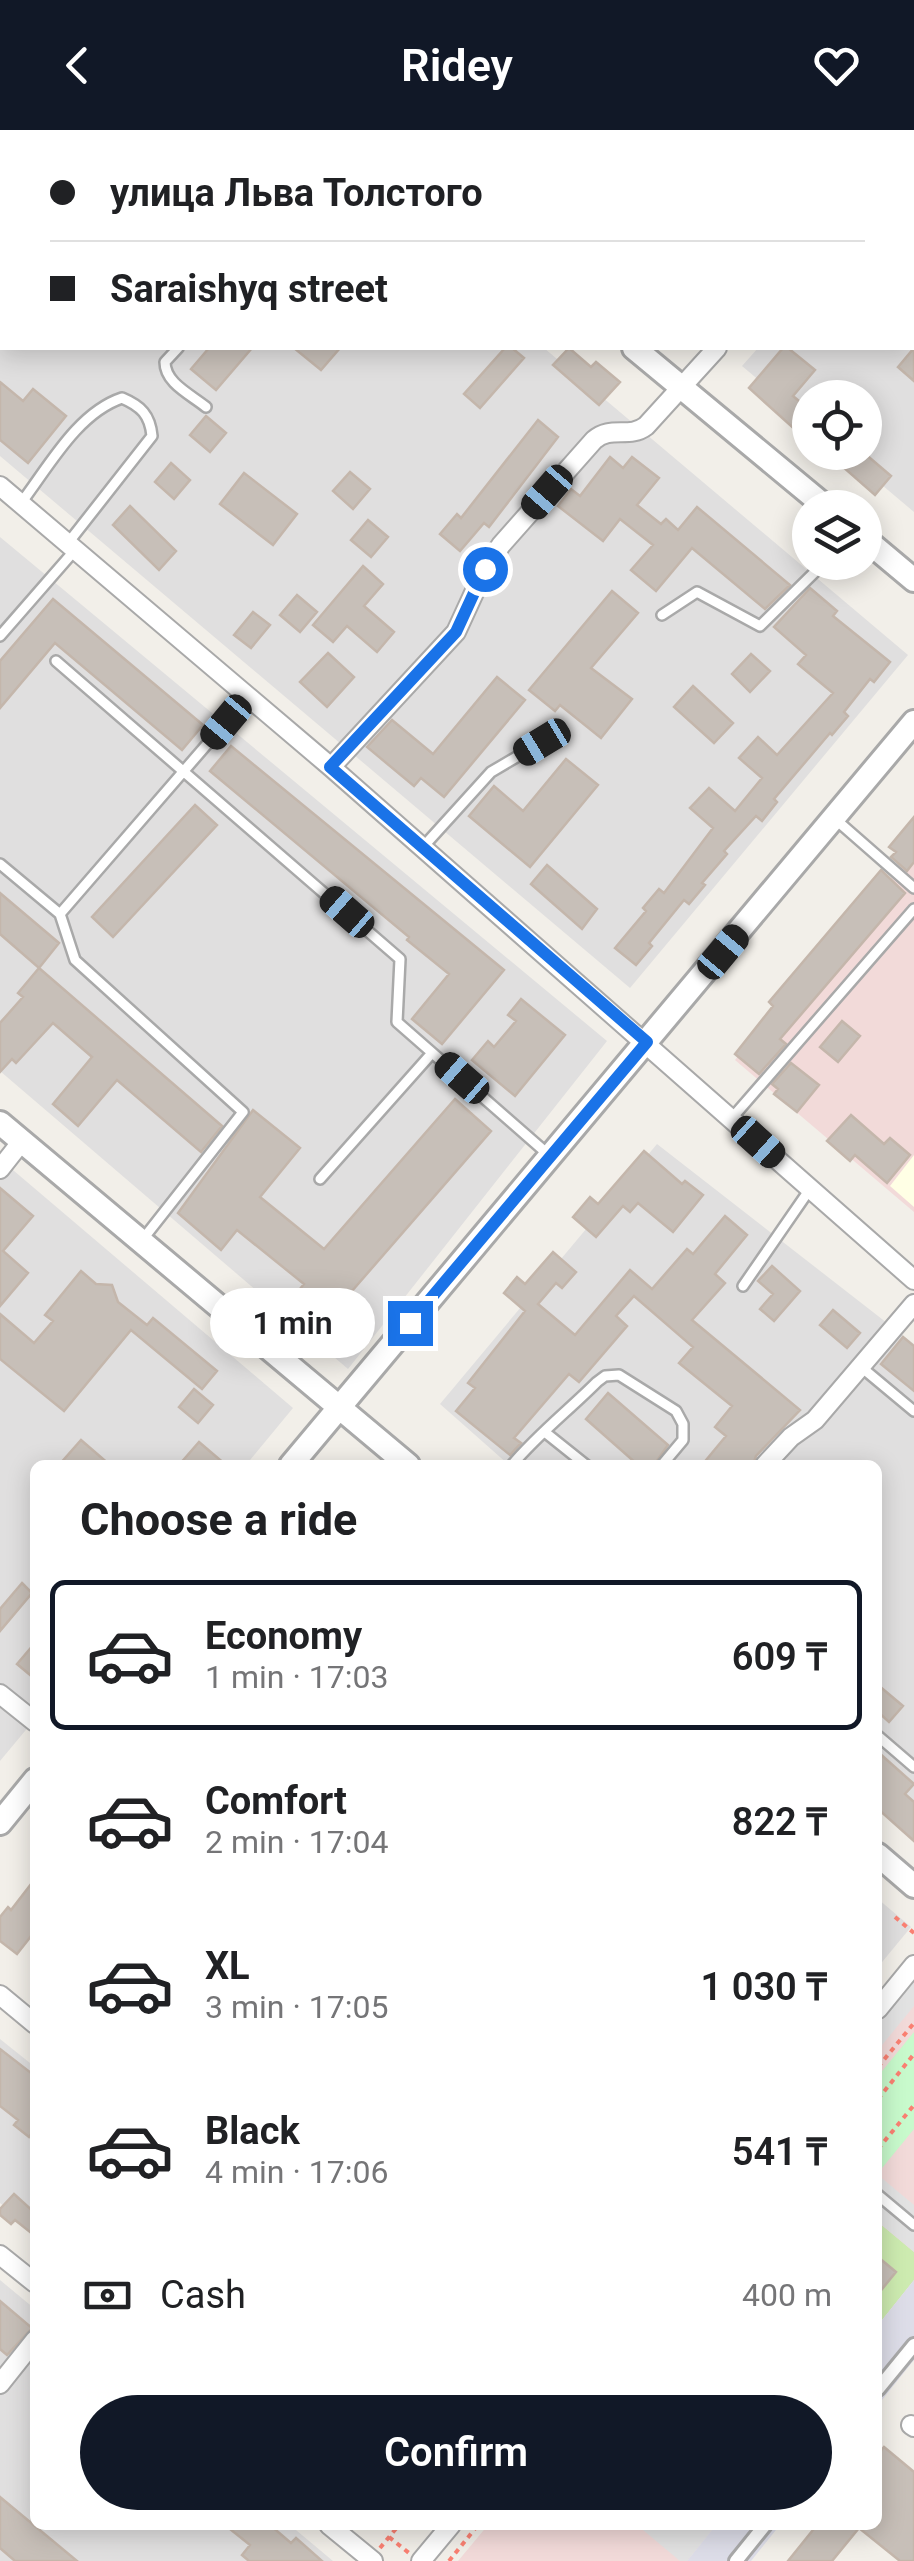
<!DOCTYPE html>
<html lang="en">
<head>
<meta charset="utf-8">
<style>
  body { margin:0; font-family:Roboto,sans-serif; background:#f2f2f2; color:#202124; height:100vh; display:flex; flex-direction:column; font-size:38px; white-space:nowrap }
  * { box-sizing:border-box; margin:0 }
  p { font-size:32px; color:#757577 }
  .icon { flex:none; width:55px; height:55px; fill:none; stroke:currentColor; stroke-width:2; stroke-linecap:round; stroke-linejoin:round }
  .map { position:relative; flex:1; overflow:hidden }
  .panel { position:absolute; left:30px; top:1330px; width:852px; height:1070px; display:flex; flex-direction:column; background:#fff; border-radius:15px; box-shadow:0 5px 25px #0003 }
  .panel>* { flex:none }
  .banner { position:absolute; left:0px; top:0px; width:915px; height:220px; box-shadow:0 5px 25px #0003; display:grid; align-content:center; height:220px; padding:0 50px; background:#fff }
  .controls { position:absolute; left:792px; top:250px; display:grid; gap:20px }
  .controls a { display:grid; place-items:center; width:90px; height:90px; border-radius:50%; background:#fff; box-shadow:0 5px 25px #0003; font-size:50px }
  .end { position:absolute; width:45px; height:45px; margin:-22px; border:12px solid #1a73e8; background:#fff; box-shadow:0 0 0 5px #fff }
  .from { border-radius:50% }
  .bubble { position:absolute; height:70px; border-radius:35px; background:#fff; box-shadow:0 5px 25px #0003; font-size:32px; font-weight:600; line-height:70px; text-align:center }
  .car { position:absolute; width:30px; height:60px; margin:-30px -15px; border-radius:12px; box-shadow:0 0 8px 2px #0007; background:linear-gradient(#222 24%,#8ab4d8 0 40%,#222 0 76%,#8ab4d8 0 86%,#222 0) }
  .banner b { display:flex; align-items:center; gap:35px; height:95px; font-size:38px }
  .banner b+b { border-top:2px solid #e0e0e0 }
  .banner i { width:25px; height:25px; background:#202124 }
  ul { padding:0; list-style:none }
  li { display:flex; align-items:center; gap:30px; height:150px; margin:0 20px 15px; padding:0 30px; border:5px solid transparent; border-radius:15px }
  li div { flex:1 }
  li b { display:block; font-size:38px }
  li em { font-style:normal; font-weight:600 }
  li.selected { border-color:#111827 }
  li>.icon { width:90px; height:90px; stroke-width:1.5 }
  h2 { padding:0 50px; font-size:45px; line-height:120px }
  .pay { display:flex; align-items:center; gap:25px; height:110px; padding:0 50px; font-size:38px }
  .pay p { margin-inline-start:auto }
  .button { display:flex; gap:20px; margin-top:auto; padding:20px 50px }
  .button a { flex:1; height:115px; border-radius:60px; background:#111827; color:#fff; font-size:40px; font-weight:600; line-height:115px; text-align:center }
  header { display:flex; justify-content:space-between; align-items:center; height:130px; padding:0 50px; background:#111827; color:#fff; font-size:45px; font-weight:600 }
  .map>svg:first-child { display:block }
  .residential { fill:#e0dfdf }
  .commercial { fill:#f2dad9 }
  .education { fill:#ffffe5 }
  .grass { fill:#cdebb0 }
  .park { fill:#c8facc }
  .parking { fill:#e2e2e2 }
  .plaza { fill:#dddde8 }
  .building { fill:#c7bfb8; stroke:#c4b6ab; stroke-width:2.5 }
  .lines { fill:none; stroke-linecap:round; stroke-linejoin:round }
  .service-casing { stroke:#a9a9a9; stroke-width:14 }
  .pedestrian-casing { stroke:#a9a9a9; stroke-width:18 }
  .minor-casing { stroke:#a9a9a9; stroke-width:22 }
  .tertiary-casing { stroke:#a9a9a9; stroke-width:28 }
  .path { stroke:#fa8072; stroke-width:4; stroke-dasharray:5 5; stroke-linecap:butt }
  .service { stroke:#fff; stroke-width:9 }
  .pedestrian { stroke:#fff; stroke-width:12 }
  .minor { stroke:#fff; stroke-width:18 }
  .tertiary { stroke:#fff; stroke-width:22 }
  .route { stroke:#1a73e8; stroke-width:12 }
</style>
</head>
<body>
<header><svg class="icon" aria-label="back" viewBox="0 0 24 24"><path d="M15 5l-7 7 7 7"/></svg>Ridey<svg class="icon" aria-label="heart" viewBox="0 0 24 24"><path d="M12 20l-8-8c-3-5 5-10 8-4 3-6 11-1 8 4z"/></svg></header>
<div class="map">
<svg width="914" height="2431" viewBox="0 0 914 2431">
  <rect width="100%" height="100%" fill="#f2efe9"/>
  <path class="residential" d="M0 0 289 2H2V218H544L908 525 630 858 0 326Z
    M454 0H694L697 2H457Z
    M913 179 914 181V382L844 323 865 322V268H810V293L742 236 758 218H912Z
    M0 407 607 911 348 1239 0 941Z
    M657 1014 914 1214V1695L878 1663V1335H509L440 1274Z
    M0 1029 293 1278 246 1335H35V1589L0 1631Z
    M878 1769 911 1797 878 1837Z
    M0 1909 35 1937V2101L0 2073Z
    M0 2150 35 2179V2395H290L333 2431H0Z"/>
  <path class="commercial" d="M914 721V1082L735 930Z
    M914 1850V2150L878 2195V1894Z
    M488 2395H716L687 2431H458Z"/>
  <path class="education" d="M914 1025V1077L890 1056Z"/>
  <path class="grass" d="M878 2092 914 2122V2150L878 2195V2164L895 2142 878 2127Z"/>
  <path class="park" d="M914 1902V1999L878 2043V1946Z"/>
  <path class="parking" d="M914 1850V1876L878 1920V1894Z
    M878 2045 914 2075V2122L878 2092 882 2087 878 2083Z
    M637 2395H716L687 2431H680Z"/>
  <path class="plaza" d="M914 2150V2230L878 2275V2195Z
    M716 2395H780L751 2431H687Z"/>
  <path class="building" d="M209 218H252L216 260 191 239Z
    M294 218H340L321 240Z
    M505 218H512L524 228 480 278 464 264Z
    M569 218 591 237 596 232 620 252 599 275 553 235Z
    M783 218H788L815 240 793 266 810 280V292L800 304 749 258Z
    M914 218V251L898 237Z
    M0 252 23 271 33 259 66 286 28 333 0 310Z
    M206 286 226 303 210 322 190 305Z
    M538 290 558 307 489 397 484 393 460 421 440 404 457 384 461 388Z
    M826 322H863L891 346 875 365Z
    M610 327 623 338 632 327 659 348 637 375 661 394 666 389 678 400 697 377 790 455 765 479 692 418 656 461 631 440 653 415 620 389 603 411 558 376 571 359 580 366Z
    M171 333 190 350 174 369 155 352Z
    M350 342 370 359 353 379 333 361Z
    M244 343 297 384 273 415 220 374Z
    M130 376 176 421 159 440 113 395Z
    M368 390 388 407 371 427 351 410Z
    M363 436 383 454 364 476 394 502 377 522 347 496 333 512 313 495Z
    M810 458 837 481 833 486 890 532 874 552 870 549 844 582 848 586 832 605 830 603 774 669 777 672 762 691 756 686 724 721 727 724 702 753 705 755 689 774 684 770 649 813 652 816 636 835 615 818 646 781 643 778 659 759 664 763 713 698 690 678 709 658 735 681 762 648 739 628 758 607 777 625 833 563 798 534 806 525 774 497Z
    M612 461 638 483 591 538 632 569 601 608 560 575 555 581 529 560Z
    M297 465 317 482 300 502 280 485Z
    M53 469 203 595 182 620 55 513 0 578V531Z
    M253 482 270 495 251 518 234 505Z
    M328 523 354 547 327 577 300 552Z
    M751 524 770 541 750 562 732 544Z
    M497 547 525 570 444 667 421 648 414 656 367 617 392 590 433 624Z
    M693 556 733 593 714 613 674 577Z
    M231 616 504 840 442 914 412 889 449 844 407 810 409 807 210 641Z
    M566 629 598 655 530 737 469 686 494 656 523 681Z
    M195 675 217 695 113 807 92 787Z
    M914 687V732L907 741 891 727 896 722 889 717Z
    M547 735 597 779 582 799 531 754Z
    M881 740 905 763 780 909 786 914 759 944 735 924 773 876 769 872Z
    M0 763 59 813 39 838 0 804Z
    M39 838 222 996 201 1022 117 950 78 996 53 974 92 927 53 893 16 933 12 929 0 942V893L23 867 18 863Z
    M521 869 565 905 515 966 472 930 488 911 494 917 516 891 508 885Z
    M842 891 860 906 838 932 820 917Z
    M791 933 819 955 797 982 774 964 778 959 772 954Z
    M455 969 491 1001 352 1161 364 1171 336 1206 291 1170 304 1154 237 1100 221 1120 178 1083 253 980 300 1018 260 1067 324 1119Z
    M851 985 884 1014 890 1008 910 1025 887 1053 855 1025 850 1031 827 1011Z
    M644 1021 682 1054 685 1051 703 1065 673 1102 638 1073 630 1082 623 1076 596 1107 573 1087 590 1067 598 1074Z
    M0 1058 33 1086 3 1121 28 1143 0 1176Z
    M725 1086 747 1105 715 1144 725 1153 692 1190 800 1280 756 1326 753 1335H702L726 1306 715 1297 732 1276 679 1233 693 1217 634 1166 616 1186 627 1196 579 1252 569 1244 514 1308 521 1313 510 1325 456 1281 475 1258 468 1253 525 1181 504 1163 517 1147 525 1154 553 1122 576 1142 562 1158 556 1153 538 1174 575 1205 630 1140 652 1159 687 1119 693 1124Z
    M772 1136 800 1161 774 1191 760 1179 773 1164 758 1151Z
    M81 1141 96 1154 112 1155 118 1172 147 1195 153 1188 217 1241 202 1259 131 1200 64 1281 0 1229V1184L34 1213 53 1191 45 1185Z
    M833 1180 860 1203 847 1218 820 1195Z
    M903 1207 914 1216V1261L881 1234Z
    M194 1259 213 1275 198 1293 179 1277Z
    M608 1263 668 1315 654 1335H638L586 1289Z
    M81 1310 110 1335H59Z
    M199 1312 226 1335H179Z
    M22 1453 32 1463 0 1501V1479Z
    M35 1513V1549L17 1534Z
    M878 1555 903 1576 889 1592 878 1582Z
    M878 1622 914 1654 905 1664 914 1672V1711L878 1679Z
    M35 1749V1801L17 1824 0 1811V1787L8 1777 11 1780Z
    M0 1919 35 1946V1999L29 2007 14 1995 18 1990 0 1976Z
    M14 2064 35 2083V2106L15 2090 11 2094 0 2085V2079Z
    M878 2127 896 2142 878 2164Z
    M0 2171 32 2198 7 2225 0 2219Z
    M884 2317 914 2342V2431H900L859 2398 832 2431H788L817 2395H878V2324Z
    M0 2367 77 2431H15L0 2418Z
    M225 2395H270L291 2413 296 2408 322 2431H249L242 2425 250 2415Z"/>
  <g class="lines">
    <g class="service-casing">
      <path id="service" d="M183 2 186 0
        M178 218 165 232C165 253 190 264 206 277
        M21 373C48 338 77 283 122 268 141 276 150 285 152 306L68 413
        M662 485 697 462 760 496 825 432
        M0 506 75 420
        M56 531 400 829 397 892 550 1026
        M834 688 914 758
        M423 717 491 642 542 612
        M0 734 60 784 75 830 243 982 143 1109
        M60 784 247 568
        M732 988 914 779
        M320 1049 432 923
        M743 1156 810 1059
        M860 1236 914 1281
        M546 1303 586 1335
        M512 1335C537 1305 569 1280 597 1252L605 1246 619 1245 676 1281 683 1294V1310L662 1335
        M878 1606 914 1637
        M878 2065 914 2095"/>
    </g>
    <g class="pedestrian-casing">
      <path id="pedestrian" d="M878 2259 914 2215
        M736 2431 765 2395"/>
    </g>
    <g class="minor-casing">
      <path id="minor" d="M762 0 765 2
        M912 40 914 39
        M912 128 914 129
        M0 356 331 637 914 1150
        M331 637 456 502 485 439 501 415 594 310C611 295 629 309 646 296L717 218
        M0 1039 22 1011
        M765 1335 791 1307 815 1290 914 1174
        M0 1564 35 1592
        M0 1865 35 1894
        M878 1879 914 1835
        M0 2125 35 2153
        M0 2254 35 2210
        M911 2295 914 2297
        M329 2395 373 2431
        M421 2431 451 2395"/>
    </g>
    <g class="tertiary-casing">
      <path id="tertiary" d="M376 0 379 2
        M634 218 827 378
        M865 409 914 450
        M0 993 408 1335
        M291 1335 914 592
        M0 1693 35 1650
        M878 1725 914 1756"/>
    </g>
    <path class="path" d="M449 2 451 0
      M895 1787 914 1803
      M878 1937 914 1893
      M878 1969 914 1924
      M878 2019 914 1975
      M389 2407 409 2423
      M380 2418 399 2395
      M449 2431 478 2395"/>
    <use href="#service" class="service"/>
    <use href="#pedestrian" class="pedestrian"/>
    <use href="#minor" class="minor"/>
    <use href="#tertiary" class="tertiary"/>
  </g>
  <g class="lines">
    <path class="route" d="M410 1193 647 912 330 637 456 502 485 439"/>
  </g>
</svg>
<div class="controls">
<a><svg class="icon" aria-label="locate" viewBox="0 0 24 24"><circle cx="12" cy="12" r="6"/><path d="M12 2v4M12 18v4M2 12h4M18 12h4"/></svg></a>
<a><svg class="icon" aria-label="layers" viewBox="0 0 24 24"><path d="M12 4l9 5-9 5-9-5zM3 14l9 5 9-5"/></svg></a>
</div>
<i class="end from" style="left:485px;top:439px"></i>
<i class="end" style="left:410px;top:1193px"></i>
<div class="bubble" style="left:210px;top:1158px;width:165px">1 min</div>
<i class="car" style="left:547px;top:362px;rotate:221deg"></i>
<i class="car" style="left:226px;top:592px;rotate:220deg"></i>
<i class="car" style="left:542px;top:612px;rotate:239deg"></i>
<i class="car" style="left:347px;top:782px;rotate:311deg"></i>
<i class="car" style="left:723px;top:822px;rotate:40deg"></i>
<i class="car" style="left:462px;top:948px;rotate:311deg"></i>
<i class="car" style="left:758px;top:1012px;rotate:132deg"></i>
<div class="banner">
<b><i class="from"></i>улица Льва Толстого</b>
<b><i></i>Saraishyq street</b>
</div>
<section class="panel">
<h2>Choose a ride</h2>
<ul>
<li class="selected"><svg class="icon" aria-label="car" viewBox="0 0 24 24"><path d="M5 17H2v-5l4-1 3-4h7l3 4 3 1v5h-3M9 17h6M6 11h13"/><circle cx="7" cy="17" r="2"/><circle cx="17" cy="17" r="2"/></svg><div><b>Economy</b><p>1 min · 17:03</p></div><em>609 ₸</em></li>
<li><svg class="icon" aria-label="car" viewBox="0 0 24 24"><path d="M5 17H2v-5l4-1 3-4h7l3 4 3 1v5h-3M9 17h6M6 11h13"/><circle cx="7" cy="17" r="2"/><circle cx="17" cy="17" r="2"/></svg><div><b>Comfort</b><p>2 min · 17:04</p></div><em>822 ₸</em></li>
<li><svg class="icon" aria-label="car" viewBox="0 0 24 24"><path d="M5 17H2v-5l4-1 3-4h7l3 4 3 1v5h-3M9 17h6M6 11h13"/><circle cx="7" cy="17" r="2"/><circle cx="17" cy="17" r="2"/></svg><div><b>XL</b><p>3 min · 17:05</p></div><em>1 030 ₸</em></li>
<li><svg class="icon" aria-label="car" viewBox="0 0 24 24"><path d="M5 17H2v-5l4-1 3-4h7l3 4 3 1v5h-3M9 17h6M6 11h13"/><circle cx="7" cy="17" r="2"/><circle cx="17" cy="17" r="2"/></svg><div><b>Black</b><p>4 min · 17:06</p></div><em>541 ₸</em></li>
</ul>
<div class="pay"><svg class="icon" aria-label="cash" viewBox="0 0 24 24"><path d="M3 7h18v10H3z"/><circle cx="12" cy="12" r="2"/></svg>Cash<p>400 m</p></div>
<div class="button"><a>Confirm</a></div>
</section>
</div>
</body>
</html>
